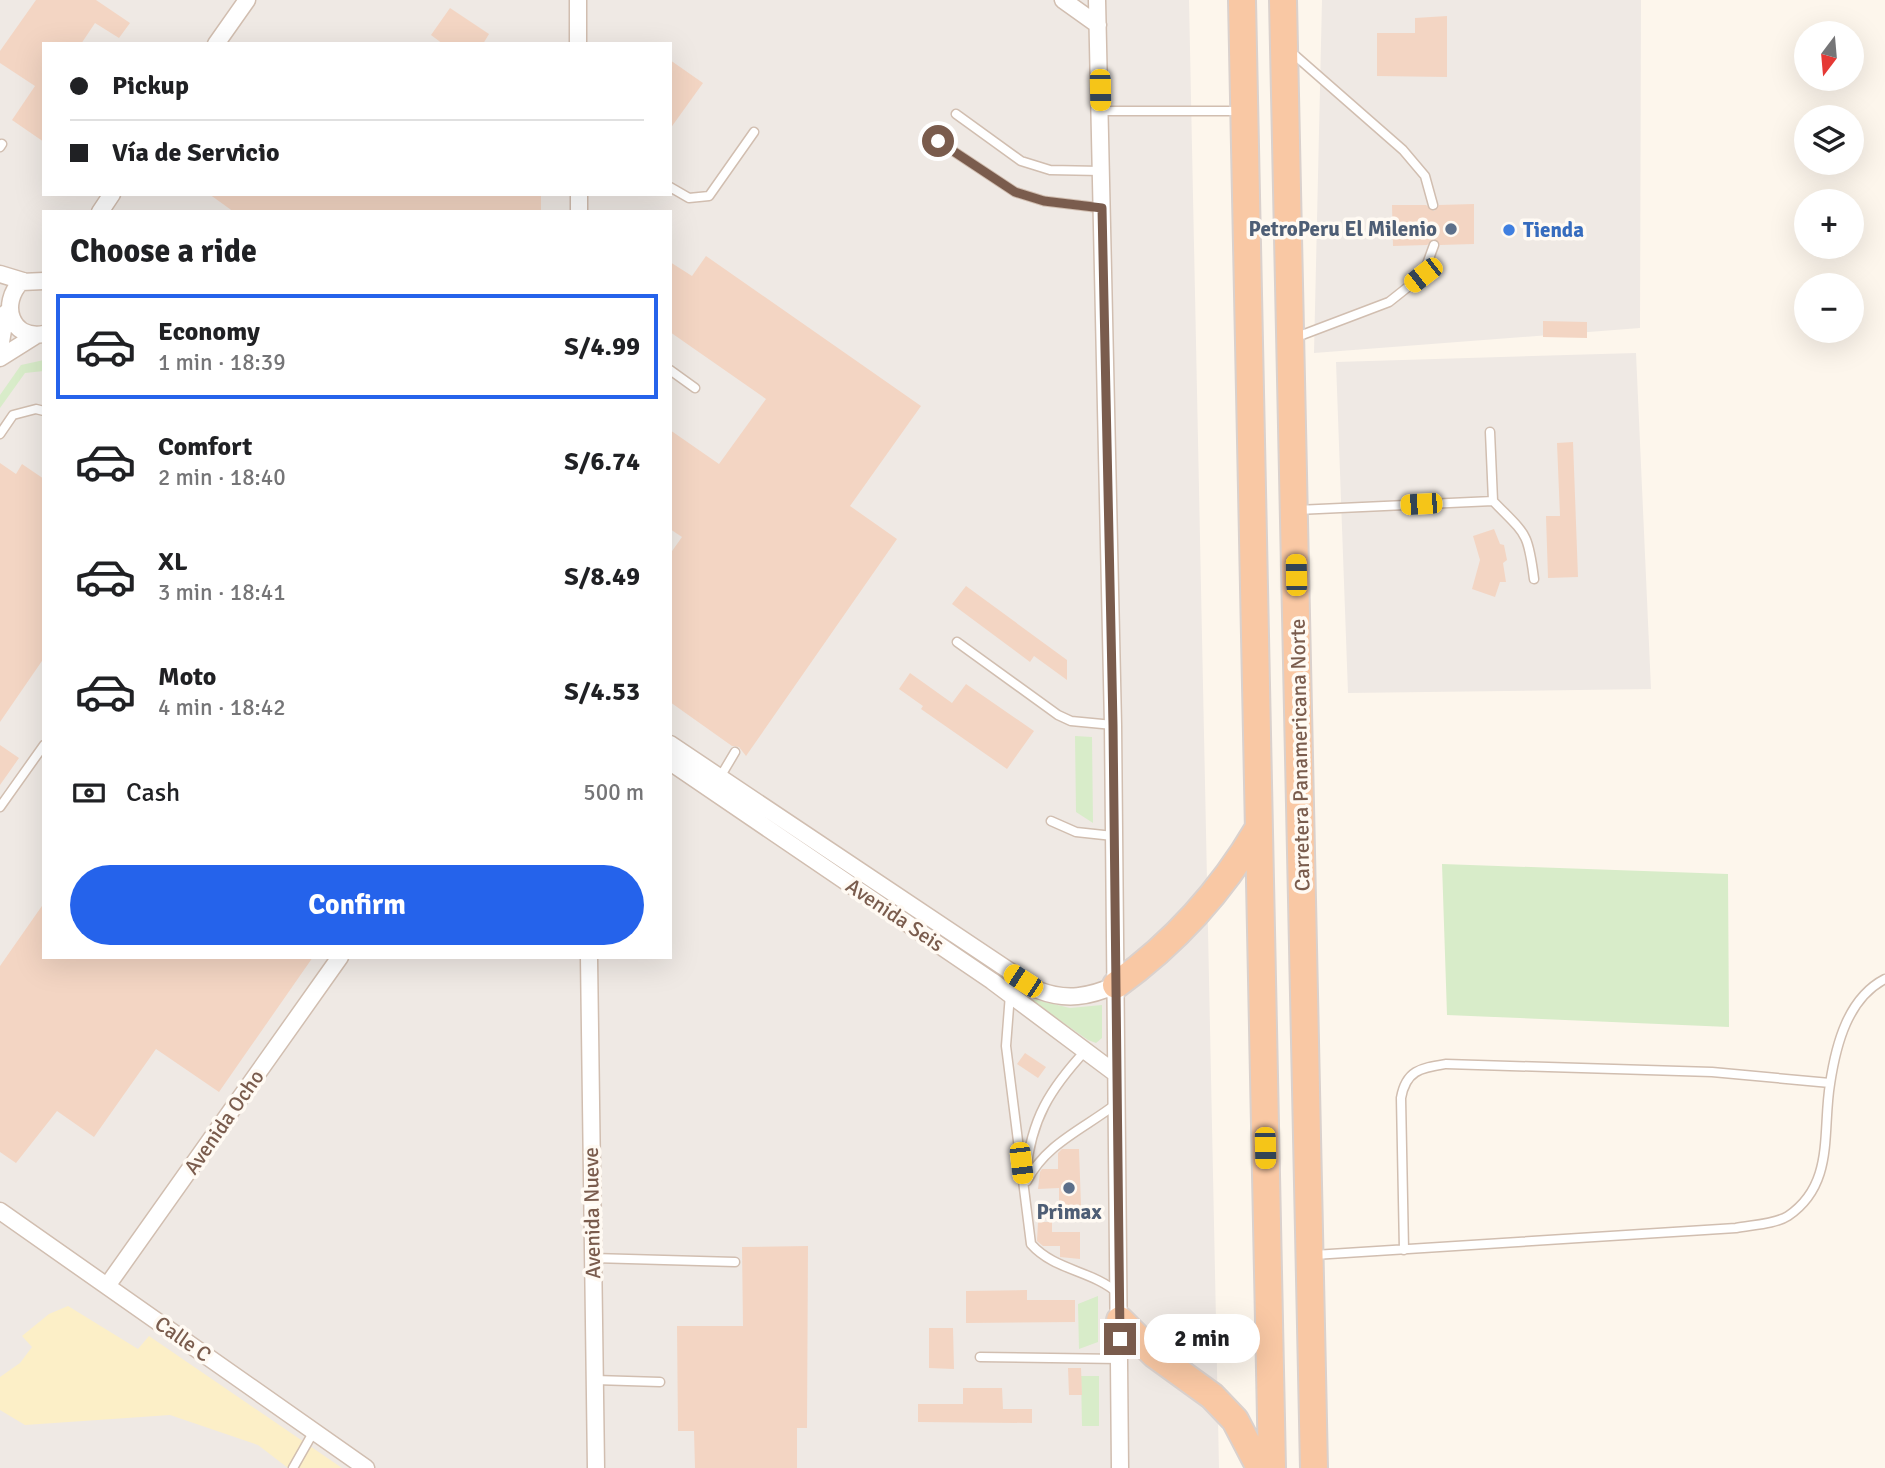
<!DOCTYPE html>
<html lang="en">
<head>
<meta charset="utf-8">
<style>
  body { margin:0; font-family:Signika,sans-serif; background:#f2f2f2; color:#202124; height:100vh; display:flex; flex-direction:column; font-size:26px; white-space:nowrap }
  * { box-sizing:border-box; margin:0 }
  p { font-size:23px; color:#757577 }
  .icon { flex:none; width:38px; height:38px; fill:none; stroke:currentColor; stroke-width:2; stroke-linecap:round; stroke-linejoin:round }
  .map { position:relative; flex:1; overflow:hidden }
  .sheet { position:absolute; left:42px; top:210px; width:630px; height:749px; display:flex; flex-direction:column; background:#fff; border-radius:0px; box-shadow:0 7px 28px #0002 }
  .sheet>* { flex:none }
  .hud { position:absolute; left:42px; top:42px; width:630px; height:154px; border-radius:0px; box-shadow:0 7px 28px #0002; display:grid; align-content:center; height:154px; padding:0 28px; background:#fff }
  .needle { width:46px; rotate:196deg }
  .tools { position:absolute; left:1794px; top:21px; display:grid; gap:14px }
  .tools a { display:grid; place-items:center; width:70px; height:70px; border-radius:50%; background:#fff; box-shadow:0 7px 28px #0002; font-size:35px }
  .end { position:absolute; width:32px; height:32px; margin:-16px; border:9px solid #7a5c4d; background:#fff; box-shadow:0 0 0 4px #fff }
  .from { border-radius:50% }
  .bubble { position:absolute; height:49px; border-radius:24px; background:#fff; box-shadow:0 7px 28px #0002; font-size:23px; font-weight:700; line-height:49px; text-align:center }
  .car { position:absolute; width:21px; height:42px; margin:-21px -10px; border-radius:9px; box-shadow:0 0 5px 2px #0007; background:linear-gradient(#f5c518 24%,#345 0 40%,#f5c518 0 76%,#345 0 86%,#f5c518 0) }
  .hud b { display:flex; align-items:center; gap:24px; height:66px; font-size:26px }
  .hud b+b { border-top:2px solid #e0e0e0 }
  .hud i { width:18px; height:18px; background:#202124 }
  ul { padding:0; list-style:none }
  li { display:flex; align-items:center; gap:21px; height:105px; margin:0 14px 10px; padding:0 14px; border:4px solid transparent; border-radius:0px }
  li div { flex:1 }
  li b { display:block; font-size:26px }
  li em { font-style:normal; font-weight:700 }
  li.selected { border-color:#2563eb }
  li>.icon { width:63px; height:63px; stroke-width:1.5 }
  h2 { padding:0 28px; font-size:32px; line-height:84px }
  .pay { display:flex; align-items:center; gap:18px; height:77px; padding:0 28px; font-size:26px }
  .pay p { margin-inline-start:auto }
  .cta { display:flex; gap:14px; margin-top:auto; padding:14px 28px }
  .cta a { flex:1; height:80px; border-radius:42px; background:#2563eb; color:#fff; font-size:28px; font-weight:700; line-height:80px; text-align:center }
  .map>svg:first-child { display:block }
  .industrial { fill:#efe9e4; fill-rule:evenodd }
  .green { fill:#d8ecc9 }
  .sand { fill:#fcefc7 }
  .building { fill:#f3d5c3 }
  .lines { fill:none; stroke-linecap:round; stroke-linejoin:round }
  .service-casing { stroke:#d1beb0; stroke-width:11 }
  .minor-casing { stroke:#d1beb0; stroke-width:19 }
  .trunk-casing { stroke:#dad1cd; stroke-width:30 }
  .service { stroke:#fff; stroke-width:8 }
  .minor { stroke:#fff; stroke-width:16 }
  .trunk { stroke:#f9c8a4; stroke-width:26 }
  .route { stroke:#7a5c4d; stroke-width:9 }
  .service-dot { fill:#5c6f8a; stroke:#fffaf3; stroke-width:2.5 }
  .shop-dot { fill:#3f7fe0; stroke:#fffaf3; stroke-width:2.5 }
  .labels { text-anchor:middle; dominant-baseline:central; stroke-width:7; stroke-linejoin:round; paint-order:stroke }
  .service-label { font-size:21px; font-weight:bold; fill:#4e5e75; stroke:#fffaf3; text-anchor:end }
  .shop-label { font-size:21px; font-weight:bold; fill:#366cbe; stroke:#fffaf3; text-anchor:start }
  .street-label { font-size:21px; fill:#7a5c4d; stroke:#fffaf3 }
</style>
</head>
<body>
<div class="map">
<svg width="1885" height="1468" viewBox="0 0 1885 1468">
  <rect width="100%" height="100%" fill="#fdf6ec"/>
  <path class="industrial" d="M0 0H1189L1219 1468H0ZM44 44H670V194H44ZM44 212H670V957H44Z
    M1322 0H1641L1640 328 1314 353Z
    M1636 353 1651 689 1348 693 1336 362Z"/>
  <path class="green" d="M44 360V371L25 373 0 408V395L21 365Z
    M1075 736 1092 737 1093 823 1076 812Z
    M1442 864 1728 874 1729 1027 1447 1015Z
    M1028 998 1070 1008 1102 1005V1038L1096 1043 1088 1040Z
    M1098 1296V1342L1079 1349 1078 1304Z
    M1081 1376H1099V1426H1082Z"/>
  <path class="sand" d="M68 1306 138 1349 149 1336 342 1468H288L258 1445 170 1415 25 1425 0 1410V1377L20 1363 32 1347 22 1336 49 1314Z"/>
  <path class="building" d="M36 0H96L130 23 119 38 95 23 81 44H44V142L12 120 35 86 0 63V51Z
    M450 8 489 34 483 44H443L431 35Z
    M1447 16V77L1377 76V33H1415V18Z
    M670 60 703 83 670 129Z
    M209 194H541V212H234Z
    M1474 204V244L1440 245 1434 239 1427 245 1393 246 1392 205H1426L1434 211 1439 205Z
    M706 256 921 406 850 506 897 539 746 756 739 747 732 746 670 702V554L682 537 670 529V430L719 464 766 399 670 332V262L692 276Z
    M1543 321 1587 322V338L1543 337Z
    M1573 442 1578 577 1548 578 1546 516H1560L1557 443Z
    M0 463 16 474 22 464 44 479V658L0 722Z
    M1494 529 1500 544 1504 545 1507 560 1503 563 1506 582H1500L1495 597 1472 589 1480 560 1473 536Z
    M966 586 1067 660V680L1034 656 1030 662 952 604Z
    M910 673 952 703 966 684 1034 731 1007 769 921 709 923 706 899 689Z
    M0 745 19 758 0 785Z
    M44 903V957H313L219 1092 156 1049 94 1137 57 1111 16 1163 0 1152V966Z
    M1025 1053 1046 1067 1038 1078 1017 1064Z
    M1062 1149H1079L1081 1206H1059V1188L1038 1189 1040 1172 1042 1169H1058V1153Z
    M1038 1222H1052V1232H1080V1259L1060 1257V1246H1043L1037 1241Z
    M808 1246 807 1428H797V1468H695L694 1431H678L677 1326H743L742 1247Z
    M1027 1290V1300H1075V1322L966 1323V1291Z
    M929 1328H953L954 1369 929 1368Z
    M1068 1368H1081L1082 1395H1069Z
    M963 1388H1002L1003 1409H1032V1423L918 1422V1404H963Z"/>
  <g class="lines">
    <g class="service-casing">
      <path id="service" d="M1290 51 1403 150 1425 176 1433 205
        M1100 111H1241
        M956 114 1021 161 1050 170 1101 171
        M938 141 1015 192 1044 201 1102 208
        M0 147 2 144
        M670 187 689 198 709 196 754 132
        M1294 338 1389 302 1423 275 1434 245
        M670 370 695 388
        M1490 432 1493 501C1526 535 1528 531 1534 579
        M0 434 13 415 36 409 44 411
        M1297 510 1493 501
        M957 642 1058 715 1071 721 1113 725
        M719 779 735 752
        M0 807 44 745
        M1051 821 1076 832 1113 836
        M1010 994 1006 1046 1031 1244C1055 1271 1092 1270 1119 1294
        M1026 1173C1031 1119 1050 1089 1086 1050
        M1027 1181C1045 1144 1085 1128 1116 1104
        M1404 1250 1401 1098C1406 1070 1421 1068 1446 1064L1712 1072 1830 1083
        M1314 1255 1736 1228C1751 1225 1776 1224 1788 1216 1835 1184 1822 1132 1830 1084 1836 1044 1848 998 1885 979
        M593 1258 735 1262
        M980 1357 1120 1359
        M595 1380 660 1382
        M293 1468 314 1431"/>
    </g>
    <g class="minor-casing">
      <path id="minor" d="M578 0V44
        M1063 0 1098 25
        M1097 0 1113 725 1120 1468
        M216 44 247 0
        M579 194V212
        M100 212 112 194
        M0 274 23 281
        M44 281 21 282C0 303 10 340 44 334
        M0 348 6 313
        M0 358 35 336
        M670 744 1038 990C1066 1001 1089 997 1116 985
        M670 762 992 981 1115 1073
        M589 957 596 1468
        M0 1211 366 1468
        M107 1286 340 957"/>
    </g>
    <g class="trunk-casing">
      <path id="trunk" d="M1242 0 1272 1468
        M1283 0 1314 1468
        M1116 985C1176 942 1221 892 1258 829
        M1120 1320 1154 1354 1212 1396 1235 1420 1260 1468"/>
    </g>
    <use href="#service" class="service"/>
    <use href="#minor" class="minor"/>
    <use href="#trunk" class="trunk"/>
  </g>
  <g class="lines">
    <path class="route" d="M938 141 1015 192 1044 201 1102 208 1113 725 1120 1339"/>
  </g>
  <g class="service-dot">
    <circle cx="1451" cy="229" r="7"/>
    <circle cx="1069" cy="1188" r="7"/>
  </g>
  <circle class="shop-dot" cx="1509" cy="230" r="7"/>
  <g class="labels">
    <g class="service-label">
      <text x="1437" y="229">PetroPeru El Milenio</text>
      <text x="1069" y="1212" text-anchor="middle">Primax</text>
    </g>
    <g class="shop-label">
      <text x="1523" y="230">Tienda</text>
    </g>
    <g class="street-label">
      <text transform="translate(1300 755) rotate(-91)">Carretera Panamericana Norte</text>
      <text transform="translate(895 915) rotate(34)">Avenida Seis</text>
      <text transform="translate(224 1122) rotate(-55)">Avenida Ocho</text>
      <text transform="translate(592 1213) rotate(-91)">Avenida Nueve</text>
      <text transform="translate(183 1339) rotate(35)">Calle C</text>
    </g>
  </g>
</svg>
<div class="tools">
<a><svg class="needle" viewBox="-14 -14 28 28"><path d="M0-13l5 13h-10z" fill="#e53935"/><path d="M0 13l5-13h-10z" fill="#757577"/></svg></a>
<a><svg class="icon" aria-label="layers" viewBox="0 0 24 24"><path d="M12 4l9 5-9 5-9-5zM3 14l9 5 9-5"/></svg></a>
<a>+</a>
<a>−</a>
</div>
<i class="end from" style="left:938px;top:141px"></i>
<i class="end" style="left:1120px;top:1339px"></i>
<div class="bubble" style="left:1144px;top:1314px;width:116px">2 min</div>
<i class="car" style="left:1100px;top:90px;rotate:179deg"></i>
<i class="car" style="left:1423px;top:275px;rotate:232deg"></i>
<i class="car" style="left:1421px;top:504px;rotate:267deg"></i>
<i class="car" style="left:1296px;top:575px;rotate:359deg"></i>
<i class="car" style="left:1023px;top:981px;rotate:303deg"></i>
<i class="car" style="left:1265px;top:1148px;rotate:179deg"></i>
<i class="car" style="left:1021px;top:1163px;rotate:173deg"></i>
<div class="hud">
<b><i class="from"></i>Pickup</b>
<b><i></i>Vía de Servicio</b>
</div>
<section class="sheet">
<h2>Choose a ride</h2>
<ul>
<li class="selected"><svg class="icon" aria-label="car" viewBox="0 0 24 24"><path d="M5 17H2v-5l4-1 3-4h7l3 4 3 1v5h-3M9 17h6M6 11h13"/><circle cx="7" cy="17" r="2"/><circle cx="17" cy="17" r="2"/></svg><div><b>Economy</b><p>1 min · 18:39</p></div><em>S/4.99</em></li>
<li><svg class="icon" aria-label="car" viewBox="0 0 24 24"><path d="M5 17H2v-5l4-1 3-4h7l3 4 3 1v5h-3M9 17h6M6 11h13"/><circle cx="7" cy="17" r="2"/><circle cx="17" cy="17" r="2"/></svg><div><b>Comfort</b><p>2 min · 18:40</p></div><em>S/6.74</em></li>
<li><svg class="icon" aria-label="car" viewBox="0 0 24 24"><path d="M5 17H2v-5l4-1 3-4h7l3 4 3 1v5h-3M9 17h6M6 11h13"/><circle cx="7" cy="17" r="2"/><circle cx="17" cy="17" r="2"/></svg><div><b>XL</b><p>3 min · 18:41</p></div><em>S/8.49</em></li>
<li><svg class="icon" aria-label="car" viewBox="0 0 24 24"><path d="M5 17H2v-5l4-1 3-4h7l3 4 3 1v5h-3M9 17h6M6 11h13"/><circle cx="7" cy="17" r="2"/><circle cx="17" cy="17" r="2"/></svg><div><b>Moto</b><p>4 min · 18:42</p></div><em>S/4.53</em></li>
</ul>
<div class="pay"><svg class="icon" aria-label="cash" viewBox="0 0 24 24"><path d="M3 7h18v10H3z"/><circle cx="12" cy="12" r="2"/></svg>Cash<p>500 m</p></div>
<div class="cta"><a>Confirm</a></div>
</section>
</div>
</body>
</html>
